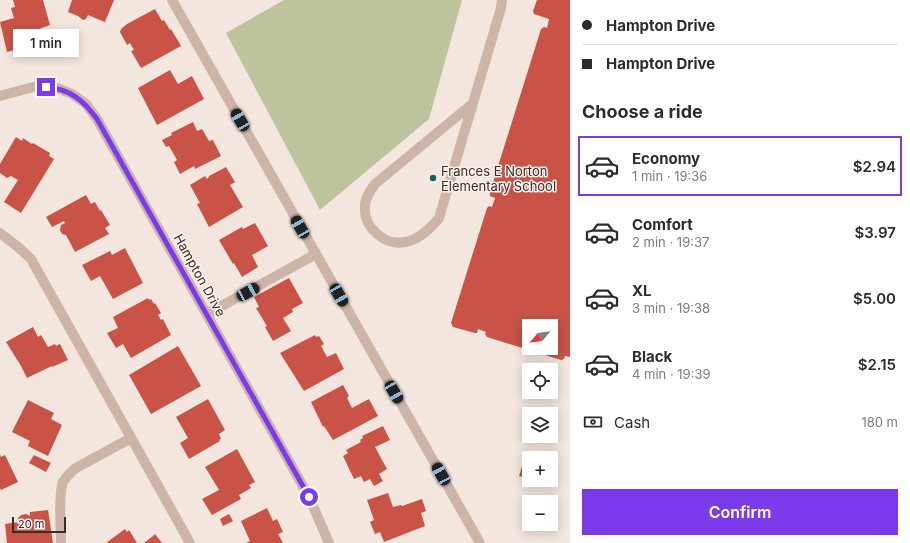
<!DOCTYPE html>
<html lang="en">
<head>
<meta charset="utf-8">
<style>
  body { margin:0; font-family:Inter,sans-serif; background:#f2f2f3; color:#2b2b33; height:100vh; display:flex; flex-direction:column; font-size:15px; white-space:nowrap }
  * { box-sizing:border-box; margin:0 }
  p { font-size:13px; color:#7c7c81 }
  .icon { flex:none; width:22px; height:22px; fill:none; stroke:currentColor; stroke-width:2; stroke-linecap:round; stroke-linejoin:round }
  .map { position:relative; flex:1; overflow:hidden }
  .details { display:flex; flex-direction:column; background:#fff; width:340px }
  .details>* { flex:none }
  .banner { display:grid; align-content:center; height:88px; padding:0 12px; background:#fff }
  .needle { width:26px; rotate:241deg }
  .buttons { position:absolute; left:522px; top:319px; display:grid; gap:8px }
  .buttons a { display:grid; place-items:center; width:36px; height:36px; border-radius:0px; background:#fff; box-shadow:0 2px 10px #0003; font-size:20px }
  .scale { position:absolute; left:12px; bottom:10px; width:54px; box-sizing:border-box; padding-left:4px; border:2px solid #392c29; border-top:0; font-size:11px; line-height:14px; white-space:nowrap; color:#392c29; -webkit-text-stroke:3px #fbf1eb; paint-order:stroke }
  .end { position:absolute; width:18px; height:18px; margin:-9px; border:5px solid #7c3aed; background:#fff; box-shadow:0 0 0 2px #fff }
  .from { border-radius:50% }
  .bubble { position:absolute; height:28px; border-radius:0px; background:#fff; box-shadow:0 2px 10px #0003; font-size:13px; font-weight:600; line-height:28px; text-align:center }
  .car { position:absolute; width:12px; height:24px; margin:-12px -6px; border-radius:5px; box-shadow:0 0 3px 1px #0007; background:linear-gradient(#222 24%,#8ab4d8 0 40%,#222 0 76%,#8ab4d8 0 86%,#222 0) }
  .banner b { display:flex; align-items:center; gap:14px; height:38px; font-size:15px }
  .banner b+b { border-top:1px solid #e1e1e2 }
  .banner i { width:10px; height:10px; background:#2b2b33 }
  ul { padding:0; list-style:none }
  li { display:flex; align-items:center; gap:12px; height:60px; margin:0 8px 6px; padding:0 4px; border:2px solid transparent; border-radius:0px }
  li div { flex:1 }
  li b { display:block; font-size:15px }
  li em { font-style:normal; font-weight:600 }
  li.current { border-color:#7c3aed }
  li>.icon { width:36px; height:36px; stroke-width:1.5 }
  h2 { padding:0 12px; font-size:18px; line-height:48px }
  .pay { display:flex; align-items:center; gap:10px; height:44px; padding:0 12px; font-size:15px }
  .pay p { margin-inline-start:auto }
  .cta { display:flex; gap:8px; margin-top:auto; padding:8px 12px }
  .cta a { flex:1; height:46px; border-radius:0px; background:#7c3aed; color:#fff; font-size:16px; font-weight:600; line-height:46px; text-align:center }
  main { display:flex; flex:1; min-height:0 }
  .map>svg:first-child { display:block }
  .green { fill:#bcc39d }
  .building { fill:#c95346; fill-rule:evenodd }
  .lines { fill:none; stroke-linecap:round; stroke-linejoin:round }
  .minor { stroke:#ccb4a9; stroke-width:10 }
  .route { stroke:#7c3aed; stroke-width:5 }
  .poi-dot { fill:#1d5c58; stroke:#fbf1eb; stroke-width:1.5 }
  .labels { text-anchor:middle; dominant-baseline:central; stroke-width:3; stroke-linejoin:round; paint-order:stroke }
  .poi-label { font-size:13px; fill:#392c29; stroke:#fbf1eb; text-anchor:start }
  .street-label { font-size:13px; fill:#392c29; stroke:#fbf1eb }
</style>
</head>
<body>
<main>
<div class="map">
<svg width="570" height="543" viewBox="0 0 570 543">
  <rect width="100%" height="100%" fill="#f3e6de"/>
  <path class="green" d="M284 0H462L429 119 320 210 226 33Z"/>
  <path class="building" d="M13 0H43L50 25 39 29 40 32 22 36 25 47 7 52 0 22 14 18 11 8 15 7Z
    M72 0H114L105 22 88 15 86 19 83 20 78 16 68 12Z
    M537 0H570V357L565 356 564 359 561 360 487 337 485 334 486 332 478 329 477 333H475L453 327 451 323 487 208 489 206 492 207 495 198 490 196V192L541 29 544 27 547 28 549 19 534 14 533 11ZM529 326H551V348H529Z
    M155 9 162 21 164 20 170 30 171 29 181 46 141 68 131 51 134 50 130 43 127 45 120 32 121 29 127 24Z
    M170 70 178 84 192 76 204 99 157 125 138 88Z
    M193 122 197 131 202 129 209 141 213 140 221 156 195 169 194 166 180 174 174 162 177 160 169 146 166 147 162 140 172 135 171 133Z
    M16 137 22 141 23 138 32 144 33 143 50 153 49 156 54 159 21 213 4 202 18 180 11 176 7 178 0 173V164Z
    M226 167 235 182 230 185 243 207 209 227 197 204 200 203 190 185 205 176 207 179 209 177V176Z
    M86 195 91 204 95 202 100 211 101 210 110 225 105 228 109 234 75 252 66 235 62 234 60 230 61 225 65 223 64 221 52 227 46 217Z
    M255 223 268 246 252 255 258 267 242 277 234 263 233 264 219 240 242 227 243 229Z
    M125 248 143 283 113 299 100 276 91 281 82 265 110 251 112 255Z
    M289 278 303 303 292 309 293 312 283 318 291 331 273 341 265 327 267 326 256 308 259 307 254 297Z
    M148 298 149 300 151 299 154 304 155 303 161 313 158 315 161 320 163 319 171 335 131 358 123 344 116 348 107 333 118 328 113 317Z
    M33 327 38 337 41 335 48 347 55 344 56 346 60 344 68 360 52 367V366L27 378 21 366 6 342Z
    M315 335 316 337 319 336 324 344 321 346 327 357 336 353 344 369 304 391 280 353Z
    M178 346 201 386 151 414 129 375Z
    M343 385 349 396 347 398 352 408 369 399 378 416 333 440 324 426 323 427 311 402Z
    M208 399 225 430 219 434 221 439 219 440 220 441 189 459 180 443 188 438 176 417Z
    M28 400 54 413 51 419 62 425 48 456 28 446 30 441 12 432Z
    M383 426 390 440 375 447 387 469 379 474 383 481 374 486 370 479 364 482 361 476 354 479 343 456 348 453 346 450 361 442 360 440 363 438 362 436Z
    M237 449 255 482 249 485 251 488 239 495 241 499 212 515 202 499 219 490 205 467Z
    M0 454 1 457 5 455 18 482 1 490 0 488Z
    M34 455 51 463 46 472 29 463Z
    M525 457 529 458V479L519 476Z
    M388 493 393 507 401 505 402 506 422 499 426 511 421 513 425 526 384 542 380 532 375 534 370 522 374 520 367 500Z
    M267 508 273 521 277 519 283 532 278 534 283 543H246L250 541 241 521Z
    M48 510 53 543H7L5 524 19 522 18 518 21 515 26 514 30 516V512Z
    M229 514 233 521 223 526 220 519Z
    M125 529 127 532 129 530 137 543H106Z
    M155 534 162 543H144L153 536Z"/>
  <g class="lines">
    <path class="minor" d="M172 0 480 543
      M0 96 37 86 55 87 72 94 86 104 97 119 309 497 329 543
      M472 104 375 184C370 191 365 198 365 206 363 227 384 246 405 242 419 240 430 229 439 218L501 8 502 0
      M0 233 18 247 31 259 190 543
      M207 314 316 254
      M61 543C61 529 58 494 63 482 66 477 71 472 76 468L131 438"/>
  </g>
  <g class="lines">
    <path class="route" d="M46 87C70 89 83 100 97 119L309 497"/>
  </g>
  <circle class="poi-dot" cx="433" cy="178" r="4"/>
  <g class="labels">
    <g class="poi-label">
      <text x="441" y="171">Frances E Norton<tspan x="441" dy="15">Elementary School</tspan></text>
    </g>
    <g class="street-label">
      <text transform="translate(200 275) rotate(61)">Hampton Drive</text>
    </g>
  </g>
</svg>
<div class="buttons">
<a><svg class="needle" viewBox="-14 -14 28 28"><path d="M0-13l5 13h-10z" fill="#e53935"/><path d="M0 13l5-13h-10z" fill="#7c7c81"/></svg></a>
<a><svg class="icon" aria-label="locate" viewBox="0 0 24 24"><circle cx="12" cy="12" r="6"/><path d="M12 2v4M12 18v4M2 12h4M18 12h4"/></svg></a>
<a><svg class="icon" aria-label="layers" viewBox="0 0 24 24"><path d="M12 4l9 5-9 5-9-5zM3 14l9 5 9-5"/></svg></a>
<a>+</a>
<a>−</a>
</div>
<div class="scale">20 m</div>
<i class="end from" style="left:309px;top:497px"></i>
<i class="end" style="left:46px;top:87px"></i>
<div class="bubble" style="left:13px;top:29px;width:66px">1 min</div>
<i class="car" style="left:240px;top:120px;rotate:330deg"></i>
<i class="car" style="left:300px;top:227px;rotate:330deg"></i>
<i class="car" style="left:248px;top:292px;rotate:61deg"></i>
<i class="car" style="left:339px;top:295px;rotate:150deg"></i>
<i class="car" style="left:394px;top:392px;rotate:150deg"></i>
<i class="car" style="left:441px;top:474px;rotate:331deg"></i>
</div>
<section class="details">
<div class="banner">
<b><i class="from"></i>Hampton Drive</b>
<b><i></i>Hampton Drive</b>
</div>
<h2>Choose a ride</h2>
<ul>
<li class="current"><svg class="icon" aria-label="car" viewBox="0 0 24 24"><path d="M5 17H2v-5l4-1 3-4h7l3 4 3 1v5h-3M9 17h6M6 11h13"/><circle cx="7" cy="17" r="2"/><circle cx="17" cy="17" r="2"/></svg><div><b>Economy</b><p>1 min · 19:36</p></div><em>$2.94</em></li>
<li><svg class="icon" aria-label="car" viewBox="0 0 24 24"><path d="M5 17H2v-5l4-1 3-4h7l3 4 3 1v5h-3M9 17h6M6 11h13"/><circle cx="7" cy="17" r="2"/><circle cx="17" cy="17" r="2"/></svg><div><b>Comfort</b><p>2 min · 19:37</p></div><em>$3.97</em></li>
<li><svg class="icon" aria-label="car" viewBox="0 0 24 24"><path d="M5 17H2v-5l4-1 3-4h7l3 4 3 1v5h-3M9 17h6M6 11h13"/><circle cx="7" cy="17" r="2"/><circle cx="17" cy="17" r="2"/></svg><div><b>XL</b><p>3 min · 19:38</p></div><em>$5.00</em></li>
<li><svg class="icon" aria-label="car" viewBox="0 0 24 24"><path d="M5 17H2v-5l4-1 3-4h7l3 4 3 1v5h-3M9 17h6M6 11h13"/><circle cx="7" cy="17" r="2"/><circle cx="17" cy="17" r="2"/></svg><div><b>Black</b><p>4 min · 19:39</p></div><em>$2.15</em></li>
</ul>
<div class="pay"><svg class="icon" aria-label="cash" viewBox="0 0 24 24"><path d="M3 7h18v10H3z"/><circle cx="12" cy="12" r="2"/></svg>Cash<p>180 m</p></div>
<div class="cta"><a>Confirm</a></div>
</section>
</main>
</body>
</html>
